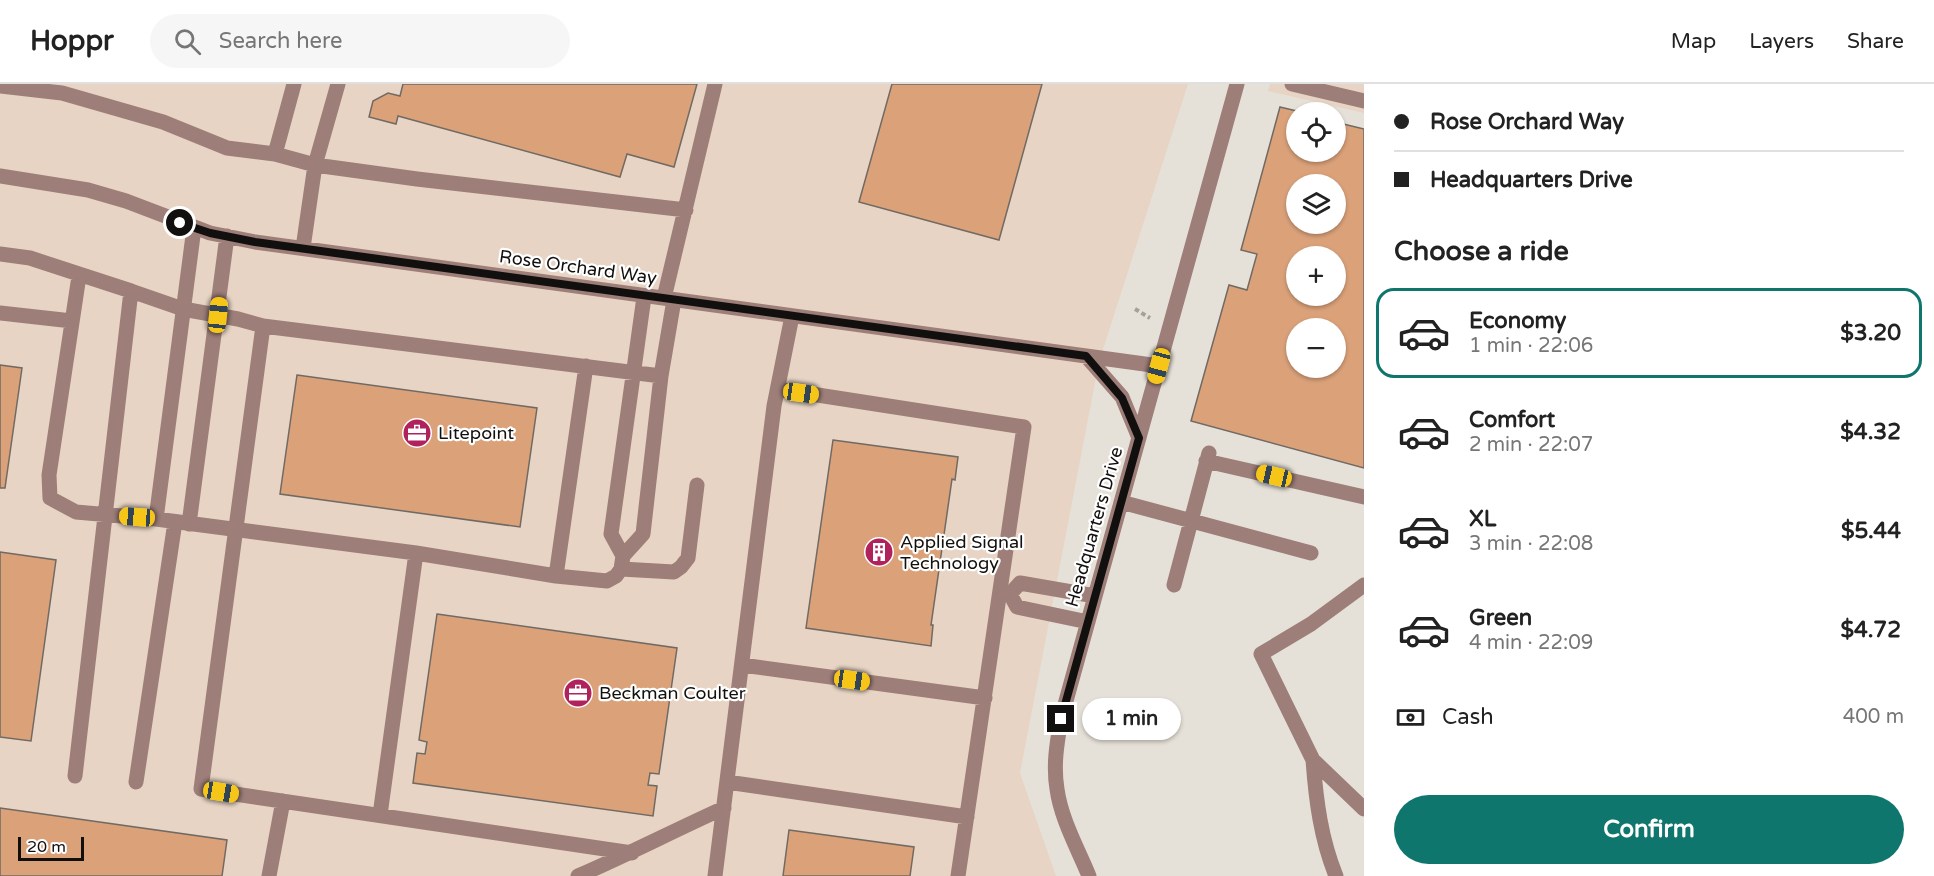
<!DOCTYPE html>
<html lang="en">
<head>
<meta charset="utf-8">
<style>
  body { margin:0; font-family:"Varela Round",sans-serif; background:#f6f6f6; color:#222; height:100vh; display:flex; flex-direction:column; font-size:22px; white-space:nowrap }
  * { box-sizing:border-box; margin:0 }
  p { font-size:20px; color:#767676 }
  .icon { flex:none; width:33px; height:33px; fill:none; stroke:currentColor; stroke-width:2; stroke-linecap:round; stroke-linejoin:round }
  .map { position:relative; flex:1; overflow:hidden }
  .drawer { display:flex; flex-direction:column; background:#fff; width:570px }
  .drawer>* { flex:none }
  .hud { display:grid; align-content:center; height:132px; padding:0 30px; background:#fff }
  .tools { position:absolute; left:1286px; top:18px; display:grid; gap:12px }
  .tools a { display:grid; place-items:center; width:60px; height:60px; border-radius:50%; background:#fff; box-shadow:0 2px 4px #0004; font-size:30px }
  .scale { position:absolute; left:18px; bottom:15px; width:66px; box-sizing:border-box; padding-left:6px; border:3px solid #12100e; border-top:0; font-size:16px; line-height:21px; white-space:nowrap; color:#12100e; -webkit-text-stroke:4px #fff; paint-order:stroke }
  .end { position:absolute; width:27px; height:27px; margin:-14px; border:8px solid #12100e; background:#fff; box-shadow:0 0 0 3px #fff }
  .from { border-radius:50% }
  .bubble { position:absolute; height:42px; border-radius:21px; background:#fff; box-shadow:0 2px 4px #0004; font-size:20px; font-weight:700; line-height:42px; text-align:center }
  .car { position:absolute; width:18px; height:36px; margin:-18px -9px; border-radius:8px; box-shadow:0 0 4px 2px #0007; background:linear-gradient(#f5c518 24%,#345 0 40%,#f5c518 0 76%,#345 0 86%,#f5c518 0) }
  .hud b { display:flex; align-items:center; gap:21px; height:57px; font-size:22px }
  .hud b+b { border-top:2px solid #e0e0e0 }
  .hud i { width:15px; height:15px; background:#222 }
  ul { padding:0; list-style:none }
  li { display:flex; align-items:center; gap:18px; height:90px; margin:0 12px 9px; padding:0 18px; border:3px solid transparent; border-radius:18px }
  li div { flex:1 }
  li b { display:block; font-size:22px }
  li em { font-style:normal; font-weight:700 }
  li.selected { border-color:#0f766e }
  li>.icon { width:54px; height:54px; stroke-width:1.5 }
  h2 { padding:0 30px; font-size:27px; line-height:72px }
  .pay { display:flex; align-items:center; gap:15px; height:66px; padding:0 30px; font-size:22px }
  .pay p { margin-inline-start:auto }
  .cta { display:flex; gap:12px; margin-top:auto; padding:12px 30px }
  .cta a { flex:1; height:69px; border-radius:36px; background:#0f766e; color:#fff; font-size:24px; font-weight:700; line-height:69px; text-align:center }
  header { display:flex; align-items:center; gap:36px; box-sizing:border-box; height:84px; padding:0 30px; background:#fff; border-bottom:2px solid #e0e0e0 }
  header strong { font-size:28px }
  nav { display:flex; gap:33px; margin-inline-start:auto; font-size:21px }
  .search { width:420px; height:54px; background:#f6f6f6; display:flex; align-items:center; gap:15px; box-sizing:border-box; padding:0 21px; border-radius:33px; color:#767676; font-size:22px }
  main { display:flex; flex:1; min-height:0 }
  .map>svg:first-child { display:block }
  .commercial { fill:#e7d4c4 }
  .building { fill:#dba27a; stroke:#716a64; stroke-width:1.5; fill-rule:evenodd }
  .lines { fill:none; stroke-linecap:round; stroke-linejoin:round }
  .path { stroke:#a5a19a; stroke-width:4; stroke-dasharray:4.5 3; stroke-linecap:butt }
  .minor { stroke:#9d7e79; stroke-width:15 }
  .route { stroke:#12100e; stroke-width:8 }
  .labels { text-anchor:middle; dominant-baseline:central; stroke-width:4.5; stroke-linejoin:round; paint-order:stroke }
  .street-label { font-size:18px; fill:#12100e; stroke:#fff }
  .poi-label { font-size:18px; fill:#12100e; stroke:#fff; text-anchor:start }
</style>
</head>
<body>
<header>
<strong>Hoppr</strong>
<div class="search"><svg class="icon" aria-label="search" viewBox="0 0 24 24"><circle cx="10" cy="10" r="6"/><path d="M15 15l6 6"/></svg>Search here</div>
<nav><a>Map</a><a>Layers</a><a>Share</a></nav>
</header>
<main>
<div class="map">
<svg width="1364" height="792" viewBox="0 0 1364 792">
  <rect width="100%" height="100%" fill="#e6e1d8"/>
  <path class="commercial" d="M0 0H1188L1099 278 1020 689 1056 792H0Z
    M1270 0H1364V29L1268 7Z"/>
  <path class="building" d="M403 0H697L674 83 627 70 620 93 398 32 396 40 369 33 373 17 388 9 400 12Z
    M892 0H1042L999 156 859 118Z
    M1280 23 1301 28H1296V68H1335V38L1364 45V384L1191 337 1229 201 1247 206 1257 170 1241 166ZM1296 100H1335V140H1296ZM1296 172H1335V212H1296ZM1296 244H1335V284H1296Z
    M0 281 22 284 5 404H0Z
    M297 291 537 324 520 443 280 410Z
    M833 356 958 373 955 396 952 395 931 541H933L931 562 806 544Z
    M0 468 56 476 31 657 0 653Z
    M437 530 677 564 659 690 650 689 648 701 657 702 653 732 413 699 417 669 425 670 427 658 419 656Z
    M0 724 227 756 222 792H0Z
    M789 746 914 763 910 792H783Z"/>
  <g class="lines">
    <path class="path" d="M1135 225 1150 234"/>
    <path class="minor" d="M1292 0 1364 17
      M0 2 62 9 163 38 227 64 275 70 315 81 417 95 686 126
      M275 70 294 0
      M0 92 88 106 126 117 210 149 255 158 1159 282
      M303 164 315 81 338 0
      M0 170 30 174 131 207 75 692
      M79 192 49 391 50 414 76 428 156 435 416 469 556 492 607 497 616 492 621 485 623 472
      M131 207 183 225 238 235 263 242 201 705 632 769
      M644 213 611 450 623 472 643 450 661 292 674 216
      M664 214 715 0
      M0 229 72 237
      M263 242 661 292
      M1086 272 1122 313 1139 354
      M779 305 1024 343 958 792
      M1206 377 1364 413
      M1121 418 1311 469
      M156 435 194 144
      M189 440 227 152
      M621 485 674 488 681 483 688 474 697 401
      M556 492 586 282
      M1174 501 1209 369
      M1364 501 1311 540 1261 570 1313 676 1364 725
      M1010 510 1020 499 1095 512
      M1010 510 1017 523 1088 538
      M742 581 985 614
      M1313 676C1316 717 1321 755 1336 792
      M136 698 175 438
      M727 698 967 733
      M380 731 416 469
      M269 792 283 717
      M578 792C627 771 675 746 724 724
      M715 792 774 322 792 232
      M1089 792C1078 765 1061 735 1057 705 1053 681 1057 659 1061 635L1237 0"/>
  </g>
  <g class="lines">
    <path class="route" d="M180 139 210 149 255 158 1086 272 1122 314 1139 354 1061 635"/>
  </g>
  <defs>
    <g id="office-disc" transform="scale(1.5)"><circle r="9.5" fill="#af225c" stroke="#fff"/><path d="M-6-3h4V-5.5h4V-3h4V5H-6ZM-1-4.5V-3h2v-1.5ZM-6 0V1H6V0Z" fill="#fff"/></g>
    <g id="building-disc" transform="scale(1.5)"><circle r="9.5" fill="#af225c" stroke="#fff"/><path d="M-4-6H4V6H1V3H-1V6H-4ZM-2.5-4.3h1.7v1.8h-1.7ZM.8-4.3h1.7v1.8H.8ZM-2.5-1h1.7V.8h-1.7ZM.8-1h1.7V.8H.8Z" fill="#fff"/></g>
  </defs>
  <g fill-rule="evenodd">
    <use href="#office-disc" x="417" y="349"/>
    <use href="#building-disc" x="879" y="468"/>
    <use href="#office-disc" x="578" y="609"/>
  </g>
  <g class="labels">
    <g class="street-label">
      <text transform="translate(578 183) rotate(8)">Rose Orchard Way</text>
      <text transform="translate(1094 443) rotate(-74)">Headquarters Drive</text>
    </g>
    <g class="poi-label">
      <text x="438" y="349">Litepoint</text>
      <text x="900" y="458">Applied Signal<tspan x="900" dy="21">Technology</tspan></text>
      <text x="599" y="609">Beckman Coulter</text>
    </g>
  </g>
</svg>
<div class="tools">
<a><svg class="icon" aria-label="locate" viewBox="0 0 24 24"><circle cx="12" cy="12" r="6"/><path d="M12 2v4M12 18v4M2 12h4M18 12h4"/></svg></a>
<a><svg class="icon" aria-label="layers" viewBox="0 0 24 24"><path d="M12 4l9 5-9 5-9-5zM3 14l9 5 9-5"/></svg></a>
<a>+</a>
<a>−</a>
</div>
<div class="scale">20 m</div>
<i class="end from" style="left:180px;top:139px"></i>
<i class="end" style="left:1061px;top:635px"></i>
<div class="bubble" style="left:1082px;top:614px;width:99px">1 min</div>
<i class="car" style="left:218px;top:231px;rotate:6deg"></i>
<i class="car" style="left:1159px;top:282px;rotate:195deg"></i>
<i class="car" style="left:801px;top:309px;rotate:98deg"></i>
<i class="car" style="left:1274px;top:392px;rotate:283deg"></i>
<i class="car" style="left:137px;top:433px;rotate:274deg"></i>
<i class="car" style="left:852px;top:596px;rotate:98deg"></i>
<i class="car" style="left:221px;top:708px;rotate:99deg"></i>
</div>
<section class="drawer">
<div class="hud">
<b><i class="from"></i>Rose Orchard Way</b>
<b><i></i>Headquarters Drive</b>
</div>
<h2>Choose a ride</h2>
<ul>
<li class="selected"><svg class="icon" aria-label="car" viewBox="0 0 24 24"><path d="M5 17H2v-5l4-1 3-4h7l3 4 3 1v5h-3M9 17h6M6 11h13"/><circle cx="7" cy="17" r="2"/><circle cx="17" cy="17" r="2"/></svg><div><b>Economy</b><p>1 min · 22:06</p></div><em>$3.20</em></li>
<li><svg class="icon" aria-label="car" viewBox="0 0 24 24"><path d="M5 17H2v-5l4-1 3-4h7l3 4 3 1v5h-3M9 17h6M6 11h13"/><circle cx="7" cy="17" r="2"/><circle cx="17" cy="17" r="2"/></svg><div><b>Comfort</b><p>2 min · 22:07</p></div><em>$4.32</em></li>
<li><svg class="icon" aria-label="car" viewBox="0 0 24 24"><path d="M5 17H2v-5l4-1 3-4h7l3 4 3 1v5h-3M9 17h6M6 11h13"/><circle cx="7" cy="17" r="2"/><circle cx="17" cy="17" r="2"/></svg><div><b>XL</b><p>3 min · 22:08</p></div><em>$5.44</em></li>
<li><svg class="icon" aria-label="car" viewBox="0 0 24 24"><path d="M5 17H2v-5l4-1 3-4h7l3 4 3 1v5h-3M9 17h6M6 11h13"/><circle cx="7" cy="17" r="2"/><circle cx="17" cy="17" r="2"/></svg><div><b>Green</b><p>4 min · 22:09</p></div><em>$4.72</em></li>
</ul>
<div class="pay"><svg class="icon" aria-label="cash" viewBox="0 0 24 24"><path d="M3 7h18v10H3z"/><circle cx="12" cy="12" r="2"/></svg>Cash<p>400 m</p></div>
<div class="cta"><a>Confirm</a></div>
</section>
</main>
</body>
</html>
